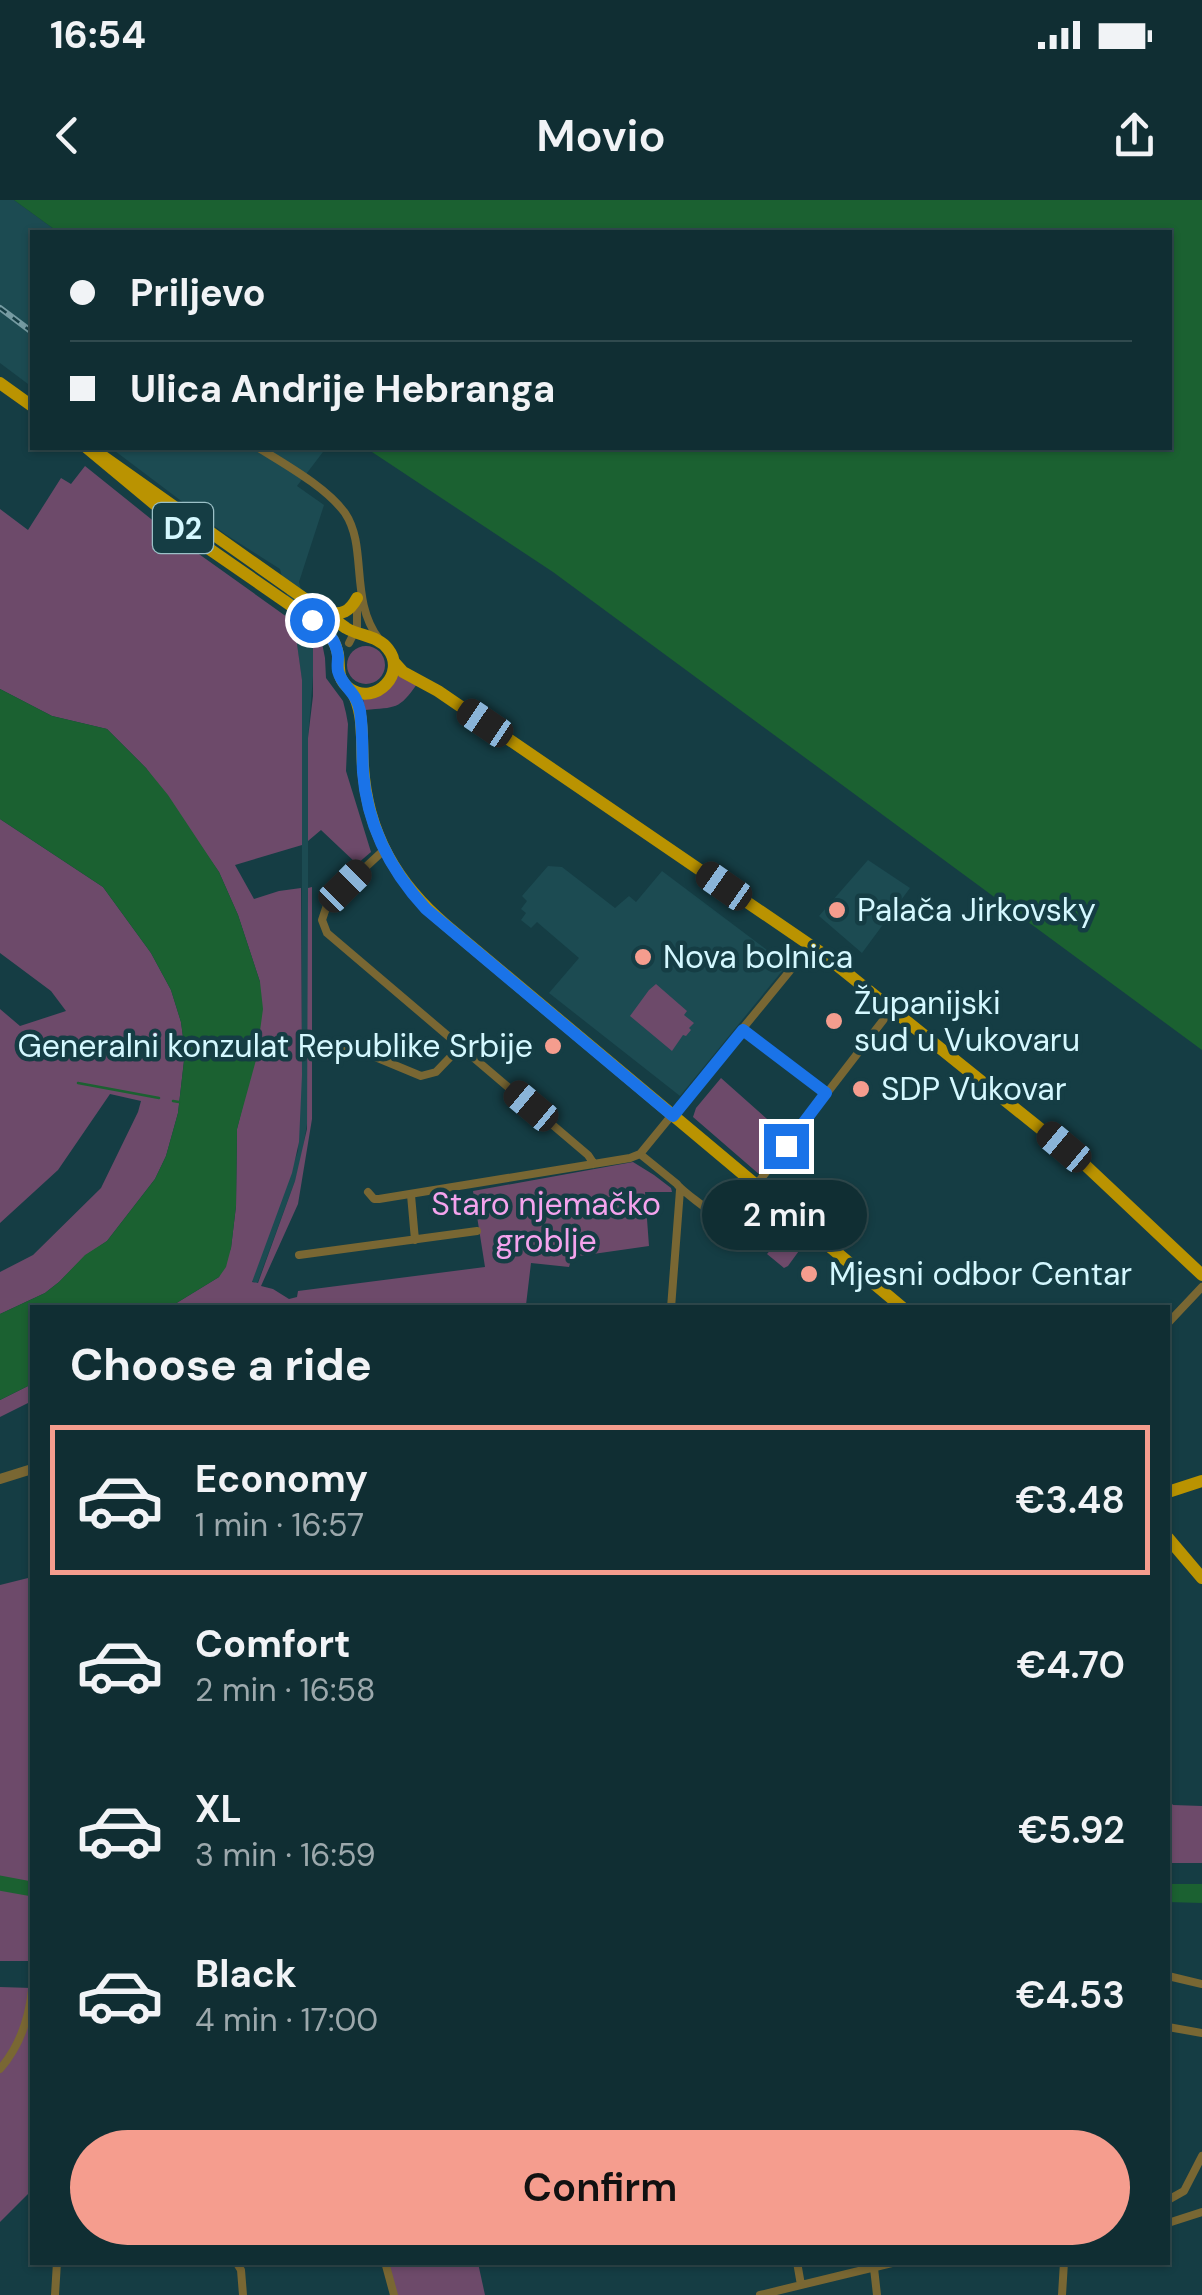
<!DOCTYPE html>
<html lang="en">
<head>
<meta charset="utf-8">
<style>
  body { margin:0; font-family:"DM Sans",sans-serif; background:#19363b; color:#f1f3f6; height:100vh; display:flex; flex-direction:column; font-size:38px; white-space:nowrap }
  * { box-sizing:border-box; margin:0 }
  p { font-size:32px; color:#9ca8ac }
  .icon { flex:none; width:55px; height:55px; fill:none; stroke:currentColor; stroke-width:2; stroke-linecap:round; stroke-linejoin:round }
  .map { position:relative; flex:1; overflow:hidden }
  .details { position:absolute; left:30px; top:1105px; width:1140px; height:960px; display:flex; flex-direction:column; background:#102e33; border-radius:0px; box-shadow:0 2px 8px #0004,0 0 0 2px #304a4e }
  .details>* { flex:none }
  .top-card { position:absolute; left:30px; top:30px; width:1142px; height:220px; border-radius:0px; box-shadow:0 2px 8px #0004,0 0 0 2px #304a4e; display:grid; align-content:center; height:220px; padding:0 40px; background:#102e33 }
  .end { position:absolute; width:45px; height:45px; margin:-22px; border:12px solid #1a73e8; background:#fff; box-shadow:0 0 0 5px #fff }
  .from { border-radius:50% }
  .bubble { position:absolute; height:70px; border-radius:35px; background:#102e33; box-shadow:0 2px 8px #0004,0 0 0 2px #304a4e; font-size:32px; font-weight:600; line-height:70px; text-align:center }
  .car { position:absolute; width:30px; height:60px; margin:-30px -15px; border-radius:12px; box-shadow:0 0 8px 2px #0007; background:linear-gradient(#222 24%,#8ab4d8 0 40%,#222 0 76%,#8ab4d8 0 86%,#222 0) }
  .top-card b { display:flex; align-items:center; gap:35px; height:95px; font-size:38px }
  .top-card b+b { border-top:2px solid #304a4e }
  .top-card i { width:25px; height:25px; background:#f1f3f6 }
  ul { padding:0; list-style:none }
  li { display:flex; align-items:center; gap:30px; height:150px; margin:0 20px 15px; padding:0 20px; border:5px solid transparent; border-radius:0px }
  li div { flex:1 }
  li b { display:block; font-size:38px }
  li em { font-style:normal; font-weight:600 }
  li.selected { border-color:#f59d8e }
  li>.icon { width:90px; height:90px; stroke-width:1.5 }
  h2 { padding:0 40px; font-size:45px; line-height:120px }
  .button { display:flex; gap:20px; margin-top:auto; padding:20px 40px }
  .button a { flex:1; height:115px; border-radius:60px; background:#f59d8e; color:#111; font-size:40px; font-weight:600; line-height:115px; text-align:center }
  .status { display:flex; justify-content:space-between; align-items:center; height:70px; padding:0 50px; background:#102e33; direction:ltr }
  .status svg { height:28px; fill:currentColor }
  header { display:flex; justify-content:space-between; align-items:center; height:130px; padding:0 40px; background:#102e33; font-size:45px; font-weight:600 }
  .map>svg:first-child { display:block }
  .built { fill:#1c4b52 }
  .green { fill:#6d4a6a }
  .water { fill:#1b6131 }
  .lines { fill:none; stroke-linecap:round; stroke-linejoin:round }
  .stream { stroke:#1b6131; stroke-width:2.5 }
  .river { stroke:#1b6131; stroke-width:15 }
  .minor { stroke:#796733; stroke-width:8 }
  .tertiary { stroke:#796733; stroke-width:10 }
  .primary { stroke:#ba9301; stroke-width:12 }
  .rail-casing { stroke:#769ba2; stroke-width:6 }
  .rail { stroke:#153d44; stroke-width:2.5; stroke-dasharray:8; stroke-linecap:butt }
  .route { stroke:#1a73e8; stroke-width:12 }
  .poi-dot { fill:#f59d8e; stroke:#153d44; stroke-width:4 }
  .labels { text-anchor:middle; dominant-baseline:central; stroke-width:9; stroke-linejoin:round; paint-order:stroke }
  .shield { fill:#153d44; stroke:#9bc0c7; stroke-width:2.5 }
  .shield-label { font-size:30px; font-weight:bold; fill:#d4f8ff }
  .poi-label { font-size:32px; fill:#d4f8ff; stroke:#153d44; text-anchor:start }
  .park-label { font-size:32px; fill:#f4a3ed; stroke:#153d44 }
</style>
</head>
<body>
<div class="status"><b>16:54</b><svg viewBox="0 0 49 12"><path d="M0 12V9h3v3zM5 12V6h3v6zM10 12V3h3v9zM15 12V0h3v12zM26 1h20v11H26zM47 4h2v5h-2z"/></svg></div>
<header><svg class="icon" aria-label="back" viewBox="0 0 24 24"><path d="M15 5l-7 7 7 7"/></svg>Movio<svg class="icon" aria-label="share" viewBox="0 0 24 24"><path d="M12 15V3M7 8l5-5 5 5M5 13v7h14v-7"/></svg></header>
<div class="map">
<svg width="1202" height="2095" viewBox="0 0 1202 2095">
  <rect width="100%" height="100%" fill="#153d44"/>
  <path class="built" d="M0 0H14L58 32H32V187L0 163Z
    M111 248H326L297 286 324 305 299 382 312 436 314 464 308 538V918L301 960 295 981 257 1084 252 1081 298 951 302 818V481L294 422 280 369 225 334Z
    M868 660 910 688 862 753 819 716Z
    M548 666 562 667 615 708 629 696 636 702 662 671 787 765 680 896 549 793 579 758 537 722 531 728 521 720 526 713 521 709 527 701 522 696Z"/>
  <path class="green" d="M85 266 161 327 294 422 302 480V645L235 665 254 699 279 691 301 688 302 875 299 942 292 973 252 1082 258 1083 295 981 307 929 308 688 312 687V919L298 1004 261 1086 273 1089 289 1099 297 1097 298 1091 485 1067 473 991 633 962 654 975 671 988 672 992H645L649 1046 572 1057 569 1067 531 1063 526 1105 530 1107H170L219 1077 231 1048 236 1006 237 929 260 836V782L238 715 219 672 146 568 107 529 52 516 0 489V309L28 330 61 278 71 284Z
    M313 435 322 443 325 458 326 478 343 501 346 513 348 524 346 571 371 652 357 664 321 630 308 641V538L313 496Z
    M347 465a19 19 0 1 1 38 0a19 19 0 1 1-38 0Z
    M397 475 417 484C399 510 396 507 365 510L363 499Z
    M0 619 103 687 151 753 171 790 181 822 185 852 178 913 166 956 155 979 107 1041 85 1056 59 1082 45 1093 0 1114V1072L33 1055 101 988 138 912 141 901 110 894 58 970 0 1023V809L20 826 66 811 51 791 0 753Z
    M656 784 687 811 684 815 694 823 689 828 691 830 686 836 683 835 672 851 630 816 649 790Z
    M721 878 786 936 760 975 693 917 696 908Z
    M793 1024 809 1037 788 1066 784 1068 767 1054Z
    M32 1184V1201L0 1217V1200Z
    M32 1377V1768L31 1761H0V1385Z
    M1168 1599 1173 1605 1202 1606V1663H1168Z
    M0 1787 32 1788V1990L0 2022Z
    M385 2063H478L485 2095H394Z"/>
  <path class="water" d="M14 0H1202V850L553 372 366 248H1170V32H58Z
    M0 489 52 516 107 529 146 568 168 595 219 672 238 715 260 782 263 809 256 860 237 929 236 1006 231 1048 226 1067 219 1077 170 1107 32 1108V1184L0 1200V1114L45 1093 59 1082 85 1055 107 1041 155 979 166 956 178 913 185 852 181 822 171 790 151 753 103 687 0 619Z
    M1168 1684H1202V1703L1168 1702Z"/>
  <g class="lines">
    <path class="stream" d="M78 883 159 898
      M173 901 179 902"/>
    <path class="river" d="M0 1683 32 1689"/>
    <path class="minor" d="M259 248C286 265 326 287 345 313 368 347 349 400 379 439
      M349 443 357 427V402
      M384 650 328 702 322 720 327 733 588 955 594 964
      M811 745 640 954 677 984C680 989 710 1012 717 1015 725 1019 725 1017 733 1015L891 810
      M743 831 827 893
      M313 844 368 854 421 876 436 872 460 847
      M368 992 374 999H379L630 958 640 954
      M411 995 415 1040
      M299 1055 477 1031
      M671 1108 680 990
      M1168 1123 1202 1087
      M1168 1776 1202 1784
      M1168 1827 1202 1833
      M0 1869C19 1847 29 1818 32 1790
      M1168 2000 1184 1991 1202 1956
      M1168 2023 1202 2012
      M236 2062 241 2070 243 2095
      M385 2062 394 2095
      M797 2062 801 2085
      M874 2068 877 2095
      M55 2095 57 2062
      M760 2095 896 2062
      M1062 2095 1064 2062"/>
    <path class="tertiary" d="M0 1279 32 1269"/>
    <path class="primary" d="M0 183 32 206
      M87 248 205 346 322 427C330 434 336 443 338 454 340 468 336 479 350 489 376 506 407 473 388 449 379 436 359 436 346 428L91 248
      M327 412C342 416 350 411 357 398
      M394 462 403 472 438 491 823 754 1083 963 1202 1075
      M351 490C365 512 361 541 363 566 367 633 397 684 447 726L903 1108
      M1168 1292 1202 1281
      M1168 1338 1202 1378"/>
    <g class="rail-casing">
      <path id="rail" d="M0 108 32 132"/>
    </g>
    <use href="#rail" class="rail"/>
  </g>
  <g class="lines">
    <path class="route" d="M312 420C326 429 336 439 338 456 338 463 337 465 338 471 342 487 357 492 360 511 363 531 362 552 363 572 367 625 391 671 426 709L673 916 743 830 826 893 786 946"/>
  </g>
  <g class="poi-dot">
    <circle cx="837" cy="710" r="10"/>
    <circle cx="643" cy="757" r="10"/>
    <circle cx="834" cy="821" r="10"/>
    <circle cx="553" cy="846" r="10"/>
    <circle cx="861" cy="889" r="10"/>
    <circle cx="809" cy="1074" r="10"/>
  </g>
  <g class="labels">
    <rect class="shield" x="153" y="303" width="60" height="50" rx="8"/>
    <g class="shield-label">
      <text x="183" y="328">D2</text>
    </g>
    <g class="poi-label">
      <text x="857" y="710">Palača Jirkovsky</text>
      <text x="663" y="757">Nova bolnica</text>
      <text x="854" y="803">Županijski<tspan x="854" dy="37">sud u Vukovaru</tspan></text>
      <text x="533" y="846" text-anchor="end">Generalni konzulat Republike Srbije</text>
      <text x="881" y="889">SDP Vukovar</text>
      <text x="829" y="1074">Mjesni odbor Centar</text>
    </g>
    <g class="park-label">
      <text x="546" y="1004">Staro njemačko<tspan x="546" dy="37">groblje</tspan></text>
    </g>
  </g>
</svg>
<i class="end from" style="left:312px;top:420px"></i>
<i class="end" style="left:786px;top:946px"></i>
<div class="bubble" style="left:702px;top:980px;width:165px">2 min</div>
<i class="car" style="left:485px;top:523px;rotate:304deg"></i>
<i class="car" style="left:345px;top:686px;rotate:45deg"></i>
<i class="car" style="left:724px;top:686px;rotate:305deg"></i>
<i class="car" style="left:531px;top:906px;rotate:310deg"></i>
<i class="car" style="left:1064px;top:947px;rotate:310deg"></i>
<div class="top-card">
<b><i class="from"></i>Priljevo</b>
<b><i></i>Ulica Andrije Hebranga</b>
</div>
<section class="details">
<h2>Choose a ride</h2>
<ul>
<li class="selected"><svg class="icon" aria-label="car" viewBox="0 0 24 24"><path d="M5 17H2v-5l4-1 3-4h7l3 4 3 1v5h-3M9 17h6M6 11h13"/><circle cx="7" cy="17" r="2"/><circle cx="17" cy="17" r="2"/></svg><div><b>Economy</b><p>1 min · 16:57</p></div><em>€3.48</em></li>
<li><svg class="icon" aria-label="car" viewBox="0 0 24 24"><path d="M5 17H2v-5l4-1 3-4h7l3 4 3 1v5h-3M9 17h6M6 11h13"/><circle cx="7" cy="17" r="2"/><circle cx="17" cy="17" r="2"/></svg><div><b>Comfort</b><p>2 min · 16:58</p></div><em>€4.70</em></li>
<li><svg class="icon" aria-label="car" viewBox="0 0 24 24"><path d="M5 17H2v-5l4-1 3-4h7l3 4 3 1v5h-3M9 17h6M6 11h13"/><circle cx="7" cy="17" r="2"/><circle cx="17" cy="17" r="2"/></svg><div><b>XL</b><p>3 min · 16:59</p></div><em>€5.92</em></li>
<li><svg class="icon" aria-label="car" viewBox="0 0 24 24"><path d="M5 17H2v-5l4-1 3-4h7l3 4 3 1v5h-3M9 17h6M6 11h13"/><circle cx="7" cy="17" r="2"/><circle cx="17" cy="17" r="2"/></svg><div><b>Black</b><p>4 min · 17:00</p></div><em>€4.53</em></li>
</ul>
<div class="button"><a>Confirm</a></div>
</section>
</div>
</body>
</html>
